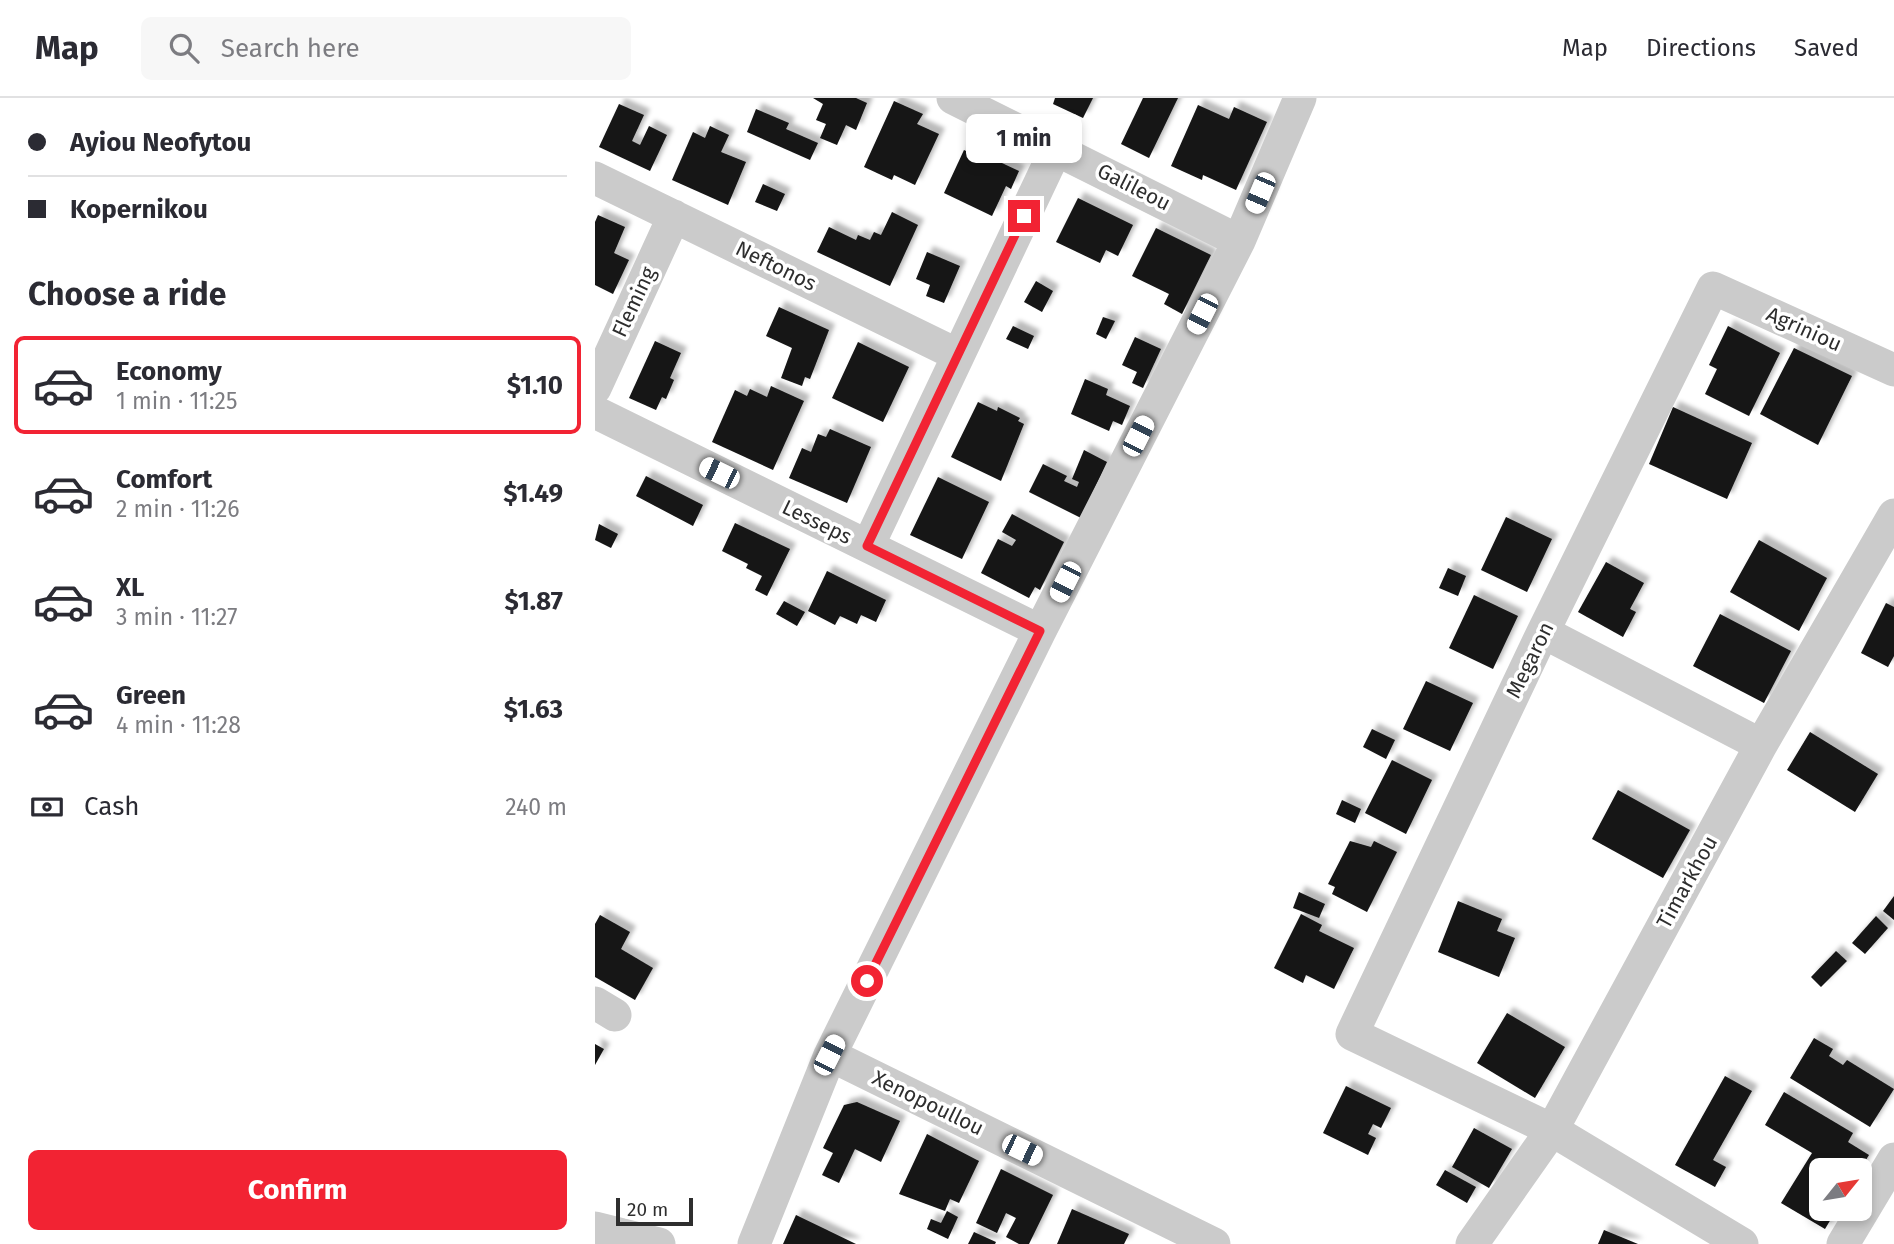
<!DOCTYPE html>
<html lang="en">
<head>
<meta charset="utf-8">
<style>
  body { margin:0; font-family:"Fira Sans",sans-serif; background:#f7f7f7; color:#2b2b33; height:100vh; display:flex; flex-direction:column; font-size:26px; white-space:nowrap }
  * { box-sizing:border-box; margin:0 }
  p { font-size:23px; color:#7c7c81 }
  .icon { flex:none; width:38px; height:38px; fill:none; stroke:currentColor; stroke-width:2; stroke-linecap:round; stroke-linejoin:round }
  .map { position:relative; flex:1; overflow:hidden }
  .details { display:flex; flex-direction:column; background:#fff; width:595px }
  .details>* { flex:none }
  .top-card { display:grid; align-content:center; height:154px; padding:0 28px; background:#fff }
  .needle { width:46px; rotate:60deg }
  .fabs { position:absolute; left:1214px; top:1060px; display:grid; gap:14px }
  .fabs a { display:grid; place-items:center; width:63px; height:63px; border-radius:10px; background:#fff; box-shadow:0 4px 10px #0003; font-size:35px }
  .scale { position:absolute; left:21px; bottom:18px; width:77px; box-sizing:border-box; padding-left:7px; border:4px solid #2e2e2e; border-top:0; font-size:19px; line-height:24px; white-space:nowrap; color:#2e2e2e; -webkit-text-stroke:5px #fff; paint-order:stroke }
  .end { position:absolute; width:32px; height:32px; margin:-16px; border:9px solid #f22333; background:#fff; box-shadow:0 0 0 4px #fff }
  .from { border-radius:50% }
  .bubble { position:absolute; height:49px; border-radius:10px; background:#fff; box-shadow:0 4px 10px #0003; font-size:23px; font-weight:700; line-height:49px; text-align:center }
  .car { position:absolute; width:21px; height:42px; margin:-21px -10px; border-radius:9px; box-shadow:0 0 5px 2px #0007; background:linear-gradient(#fff 24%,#345 0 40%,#fff 0 76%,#345 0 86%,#fff 0) }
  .top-card b { display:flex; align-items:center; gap:24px; height:66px; font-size:26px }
  .top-card b+b { border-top:2px solid #e1e1e2 }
  .top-card i { width:18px; height:18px; background:#2b2b33 }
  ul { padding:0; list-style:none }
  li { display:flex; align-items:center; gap:21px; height:98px; margin:0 14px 10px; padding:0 14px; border:4px solid transparent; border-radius:10px }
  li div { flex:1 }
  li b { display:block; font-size:26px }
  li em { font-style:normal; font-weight:700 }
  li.active { border-color:#f22333 }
  li>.icon { width:63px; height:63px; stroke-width:1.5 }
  h2 { padding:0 28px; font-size:32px; line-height:84px }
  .pay { display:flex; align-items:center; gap:18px; height:77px; padding:0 28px; font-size:26px }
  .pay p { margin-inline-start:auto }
  .cta { display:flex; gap:14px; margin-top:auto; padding:14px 28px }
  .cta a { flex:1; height:80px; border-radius:10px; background:#f22333; color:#fff; font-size:28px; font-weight:700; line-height:80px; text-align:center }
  header { display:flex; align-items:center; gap:42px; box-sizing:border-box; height:98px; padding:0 35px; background:#fff; border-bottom:2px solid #e1e1e2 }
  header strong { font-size:33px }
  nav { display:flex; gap:38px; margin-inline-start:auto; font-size:24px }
  .search { width:490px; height:63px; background:#f7f7f7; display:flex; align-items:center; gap:18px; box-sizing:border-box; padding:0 24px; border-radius:10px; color:#7c7c81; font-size:26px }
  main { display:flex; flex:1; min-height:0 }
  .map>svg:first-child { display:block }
  .building { fill:#151515; filter:url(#shadow) }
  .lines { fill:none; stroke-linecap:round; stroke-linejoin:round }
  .minor { stroke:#cbcbcb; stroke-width:33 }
  .route { stroke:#f22333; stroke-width:9 }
  .labels { text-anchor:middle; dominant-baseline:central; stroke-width:7; stroke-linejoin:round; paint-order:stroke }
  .street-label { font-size:21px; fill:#2e2e2e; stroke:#fff }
</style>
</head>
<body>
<header>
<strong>Map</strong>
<div class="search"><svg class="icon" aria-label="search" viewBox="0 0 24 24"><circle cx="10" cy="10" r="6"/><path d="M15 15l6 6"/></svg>Search here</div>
<nav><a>Map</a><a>Directions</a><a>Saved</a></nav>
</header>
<main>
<section class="details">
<div class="top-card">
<b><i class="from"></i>Ayiou Neofytou</b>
<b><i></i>Kopernikou</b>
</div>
<h2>Choose a ride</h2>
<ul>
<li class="active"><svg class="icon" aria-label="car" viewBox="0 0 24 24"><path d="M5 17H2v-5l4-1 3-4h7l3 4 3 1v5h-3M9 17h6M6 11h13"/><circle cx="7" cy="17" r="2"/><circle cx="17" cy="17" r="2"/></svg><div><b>Economy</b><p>1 min · 11:25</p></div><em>$1.10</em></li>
<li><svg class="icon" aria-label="car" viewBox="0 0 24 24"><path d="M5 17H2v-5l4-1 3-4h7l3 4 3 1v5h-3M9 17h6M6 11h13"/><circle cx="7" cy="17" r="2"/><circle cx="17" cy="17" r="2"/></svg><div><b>Comfort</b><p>2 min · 11:26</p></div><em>$1.49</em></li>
<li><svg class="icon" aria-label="car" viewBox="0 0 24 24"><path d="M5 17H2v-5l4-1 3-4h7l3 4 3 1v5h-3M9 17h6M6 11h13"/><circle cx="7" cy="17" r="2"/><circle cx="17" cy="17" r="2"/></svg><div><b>XL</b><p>3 min · 11:27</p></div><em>$1.87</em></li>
<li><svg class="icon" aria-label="car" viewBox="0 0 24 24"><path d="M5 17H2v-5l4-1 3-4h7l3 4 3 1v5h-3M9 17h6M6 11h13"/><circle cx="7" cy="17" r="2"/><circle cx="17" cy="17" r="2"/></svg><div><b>Green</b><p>4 min · 11:28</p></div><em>$1.63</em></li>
</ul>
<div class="pay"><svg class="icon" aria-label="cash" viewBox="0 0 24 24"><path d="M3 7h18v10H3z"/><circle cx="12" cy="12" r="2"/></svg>Cash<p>240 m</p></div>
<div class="cta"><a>Confirm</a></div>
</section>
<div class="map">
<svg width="1299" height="1146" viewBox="0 0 1299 1146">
  <defs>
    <filter id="shadow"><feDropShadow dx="6" dy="-6" stdDeviation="2" flood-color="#0004"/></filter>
  </defs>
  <rect width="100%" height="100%" fill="#fff"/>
  <path class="building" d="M218 0H261L272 5 261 32 251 27 242 47 225 40 231 26 221 22 228 6Z
    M460 0H498L488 20 458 6Z
    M548 0H583L554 60 526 46Z
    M299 3 328 16 322 26 344 36 320 87 299 77 297 82 269 69Z
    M24 6 49 17 37 43 45 47 54 28 72 37 55 73 4 49Z
    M603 7 634 21 639 9 672 24 641 92 608 77 607 82 576 68Z
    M161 11 194 25 191 31 223 45 215 62 152 34Z
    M115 28 134 37 126 54 151 64 133 107 77 82 98 34 110 40Z
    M369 52 390 62 392 58 424 73 416 91 411 88 397 118 349 95Z
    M168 86 190 96 182 113 160 104Z
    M483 100 538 127 523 158 511 152 505 165 461 144Z
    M297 114 323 127 295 188 222 154 234 129 261 142 263 137 275 142 279 134 286 137Z
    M3 117 30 129 19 155 34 162 18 196 0 187V124Z
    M561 130 616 157 587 216 569 206 574 196 537 178Z
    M332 154 365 168 349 205 331 198 335 187 321 181Z
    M441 183 458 193 447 214 429 204Z
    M184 209 234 232 215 281 210 279 207 288 186 280 197 250 171 238Z
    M508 219 520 223 511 241 501 236Z
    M418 228 439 238 433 251 411 241Z
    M1133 228 1185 255 1154 318 1110 296 1122 271 1114 267Z
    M540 239 566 251 548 290 537 285 542 274 527 267Z
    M60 243 86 255 75 280 79 282 71 301 67 299 61 312 34 300Z
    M263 244 314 269 288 324 237 300Z
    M1199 250 1257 278 1223 347 1165 316Z
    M490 281 513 291 511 297 535 308 527 327 518 323 514 333 476 316Z
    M176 288 209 303 178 372 117 344 140 292 152 298 155 291 172 299Z
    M383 304 402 313 403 309 425 320 423 323 429 326 406 383 356 359Z
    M1078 309 1157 345 1132 401 1054 366Z
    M235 331 276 349 252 405 194 380 207 350 216 354 223 336 231 339Z
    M489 352 512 364 486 420 434 394 448 366 472 378 469 383 482 389 484 384 477 381Z
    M51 378 108 407 98 428 41 398Z
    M343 379 394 404 367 461 315 437Z
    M417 416 469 444 445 492 440 489 434 500 386 475 403 441 417 448 421 442 407 434Z
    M911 419 957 441 932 494 886 472Z
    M140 425 195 451 172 498 160 492 167 478 151 470 153 466 127 453Z
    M4 426 23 436 16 450 0 442Z
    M1164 442 1232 480 1204 533 1135 494Z
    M1011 464 1049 485 1035 511 1041 514 1028 539 983 514Z
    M853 470 871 478 863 498 844 490Z
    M232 473 291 502 281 524 266 517 262 526 245 518 240 527 213 513Z
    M879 497 923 518 898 571 854 550Z
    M189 503 210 514 202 528 181 516Z
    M1291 505 1299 509V558L1293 569 1266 555Z
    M1125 516 1196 553 1169 605 1098 568Z
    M831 583 878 605 855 653 808 631Z
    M777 631 800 642 791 661 768 649Z
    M1215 634 1283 676 1260 714 1192 672Z
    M797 662 837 682 811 736 770 715Z
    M1023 692 1095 732 1068 780 997 741Z
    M747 702 766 711 760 725 741 716Z
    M755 743 776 749 779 743 802 754 772 814 737 796 740 789 733 786Z
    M704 794 730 806 724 820 698 810Z
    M1299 798V822L1288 813Z
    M863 803 907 821 902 833 920 840 904 879 843 854Z
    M706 816 727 827 724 833 759 850 739 891 711 877 708 885 679 870Z
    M5 817 35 834 26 851 58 870 40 902 0 879V826Z
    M1281 818 1293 830 1270 856 1257 845Z
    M1241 853 1252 863 1226 889 1216 879Z
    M912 915 970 949 940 1000 882 965Z
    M1219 940 1238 951 1234 958 1248 967 1252 962 1299 991 1275 1029 1195 980Z
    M0 946 9 951 0 967Z
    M1130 978 1157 993 1118 1062 1131 1069 1120 1089 1080 1067Z
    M751 988 796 1010 786 1030 778 1026 773 1036 781 1040 773 1057 728 1035Z
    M1189 994 1258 1035 1253 1044 1274 1057 1264 1073H1227V1111H1242L1230 1131 1186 1105 1217 1055 1170 1027Z
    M262 1004 305 1023 286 1064 260 1051 244 1085 227 1077 238 1055 228 1050 249 1007Z
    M879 1030 917 1051 894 1090 857 1069Z
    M332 1036 384 1063 364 1105 355 1101 350 1113 304 1096Z
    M406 1071 458 1097 434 1146H424L411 1139 421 1120 411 1115 402 1135 381 1125Z
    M850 1072 881 1089 872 1105 841 1087Z
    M477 1111 534 1136 529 1146H462Z
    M352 1113 363 1119 353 1141 332 1131 336 1121 346 1125Z
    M201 1117 230 1131 261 1146H188Z
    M1009 1132 1043 1146H1003Z
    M379 1134 401 1144 400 1146H373Z"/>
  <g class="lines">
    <path class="minor" d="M358 0 644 143
      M0 80 363 257
      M0 290 79 118
      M0 314 445 533
      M273 448 462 49
      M948 534 1166 647
      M0 905 20 917
      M235 957 619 1146
      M0 1130 64 1146
      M159 1146 235 957 445 533 644 143 705 0
      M877 1146 957 1032 1166 647 1299 417
      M1147 1146 957 1032 757 936 948 534 1118 190 1299 272
      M1248 1146 1299 1061"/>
  </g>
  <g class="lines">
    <path class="route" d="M272 883 445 533 272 448 429 118"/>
  </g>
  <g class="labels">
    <g class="street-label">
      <text transform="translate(539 89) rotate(27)">Galileou</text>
      <text transform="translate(181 168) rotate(26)">Neftonos</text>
      <text transform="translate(39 204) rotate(-65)">Fleming</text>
      <text transform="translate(1209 231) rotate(24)">Agriniou</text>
      <text transform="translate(222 424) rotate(26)">Lesseps</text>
      <text transform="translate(935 562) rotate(-64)">Megaron</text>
      <text transform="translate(1092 784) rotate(-61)">Timarkhou</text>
      <text transform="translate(333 1005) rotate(26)">Xenopoullou</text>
    </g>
  </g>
</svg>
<div class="fabs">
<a><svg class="needle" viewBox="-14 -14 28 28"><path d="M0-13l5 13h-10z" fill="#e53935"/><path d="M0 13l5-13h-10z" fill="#7c7c81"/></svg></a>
</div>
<div class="scale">20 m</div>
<i class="end from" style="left:272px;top:883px"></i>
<i class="end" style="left:429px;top:118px"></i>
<div class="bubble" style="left:371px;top:16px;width:116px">1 min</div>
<i class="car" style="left:665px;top:95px;rotate:203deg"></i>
<i class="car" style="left:607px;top:216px;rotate:207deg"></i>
<i class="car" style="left:543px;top:338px;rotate:27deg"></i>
<i class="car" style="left:124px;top:375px;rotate:296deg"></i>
<i class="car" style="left:470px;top:484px;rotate:207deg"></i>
<i class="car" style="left:234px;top:957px;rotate:27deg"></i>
<i class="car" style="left:427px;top:1052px;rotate:116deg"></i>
</div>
</main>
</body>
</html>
